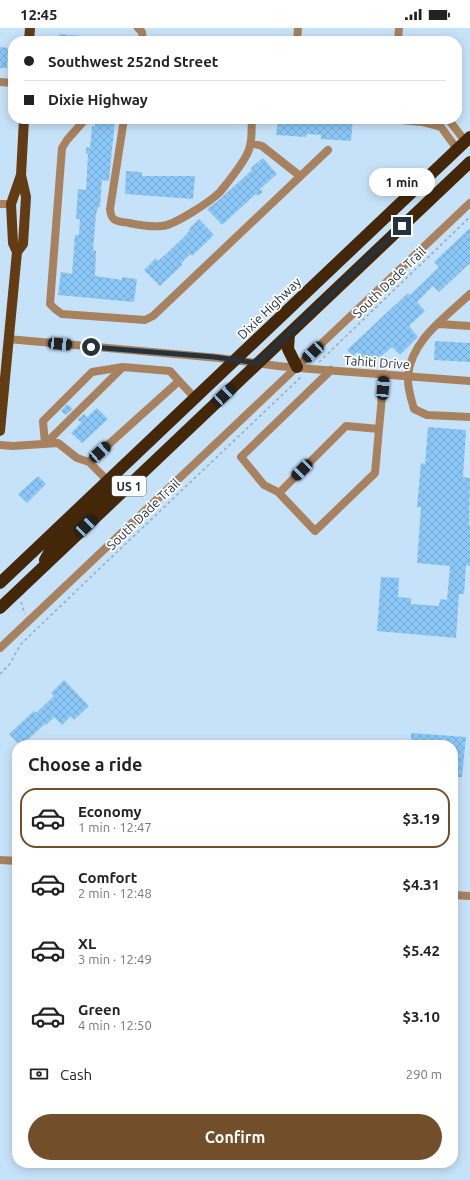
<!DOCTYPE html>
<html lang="en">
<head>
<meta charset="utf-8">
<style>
  body { margin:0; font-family:Ubuntu,sans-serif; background:#f2f2f2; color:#222; height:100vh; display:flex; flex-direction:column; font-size:15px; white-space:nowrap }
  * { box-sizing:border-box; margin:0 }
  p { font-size:13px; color:#767676 }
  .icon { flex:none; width:22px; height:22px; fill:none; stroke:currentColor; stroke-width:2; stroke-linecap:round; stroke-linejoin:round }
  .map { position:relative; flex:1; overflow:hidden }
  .drawer { position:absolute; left:12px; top:712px; width:446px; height:428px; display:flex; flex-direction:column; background:#fff; border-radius:16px; box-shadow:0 2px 10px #0003 }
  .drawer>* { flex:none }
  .guide { position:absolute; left:8px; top:8px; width:454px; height:88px; border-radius:16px; box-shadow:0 2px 10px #0003; display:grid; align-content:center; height:88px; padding:0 16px; background:#fff }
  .end { position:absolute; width:18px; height:18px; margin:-9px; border:5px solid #24323d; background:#fff; box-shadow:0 0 0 2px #fff }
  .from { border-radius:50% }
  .bubble { position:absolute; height:28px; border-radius:14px; background:#fff; box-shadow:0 2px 10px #0003; font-size:13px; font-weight:600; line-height:28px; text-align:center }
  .car { position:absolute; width:12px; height:24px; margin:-12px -6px; border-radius:5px; box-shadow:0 0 3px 1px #0007; background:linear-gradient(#222 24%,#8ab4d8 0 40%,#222 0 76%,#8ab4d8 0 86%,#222 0) }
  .guide b { display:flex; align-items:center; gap:14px; height:38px; font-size:15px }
  .guide b+b { border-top:1px solid #e0e0e0 }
  .guide i { width:10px; height:10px; background:#222 }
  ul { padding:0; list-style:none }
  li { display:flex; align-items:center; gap:12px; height:60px; margin:0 8px 6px; padding:0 8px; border:2px solid transparent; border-radius:16px }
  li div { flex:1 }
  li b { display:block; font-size:15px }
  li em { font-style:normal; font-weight:600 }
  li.active { border-color:#734e2a }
  li>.icon { width:36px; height:36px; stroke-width:1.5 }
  h2 { padding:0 16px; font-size:18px; line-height:48px }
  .pay { display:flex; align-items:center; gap:10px; height:44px; padding:0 16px; font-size:15px }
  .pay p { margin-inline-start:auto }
  .button { display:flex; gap:8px; margin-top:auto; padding:8px 16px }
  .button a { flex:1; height:46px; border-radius:24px; background:#734e2a; color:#fff; font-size:16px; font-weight:600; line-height:46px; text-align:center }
  .status { display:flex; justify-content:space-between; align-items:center; height:28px; padding:0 20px; background:#fff; direction:ltr }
  .status svg { height:11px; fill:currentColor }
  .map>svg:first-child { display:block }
  .building { fill:url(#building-cross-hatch) }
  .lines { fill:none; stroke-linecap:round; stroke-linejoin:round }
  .path { stroke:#93abbe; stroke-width:1.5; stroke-dasharray:3 3; stroke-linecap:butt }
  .minor { stroke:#a8815e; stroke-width:8 }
  .major { stroke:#633c13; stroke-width:10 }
  .highway { stroke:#442709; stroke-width:12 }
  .route { stroke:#24323d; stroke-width:5 }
  .labels { text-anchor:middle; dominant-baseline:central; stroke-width:3.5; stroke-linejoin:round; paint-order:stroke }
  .shield { fill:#fff; stroke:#667077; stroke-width:1 }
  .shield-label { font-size:12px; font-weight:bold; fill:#24323d }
  .street-label { font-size:13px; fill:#24323d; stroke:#fff }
</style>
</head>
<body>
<div class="status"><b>12:45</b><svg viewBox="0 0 49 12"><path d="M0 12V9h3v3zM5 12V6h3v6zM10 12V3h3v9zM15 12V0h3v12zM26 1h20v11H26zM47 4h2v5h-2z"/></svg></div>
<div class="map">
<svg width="470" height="1152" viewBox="0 0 470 1152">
  <defs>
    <pattern id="building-cross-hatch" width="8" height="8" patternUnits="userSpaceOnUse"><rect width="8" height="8" fill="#8bc7f6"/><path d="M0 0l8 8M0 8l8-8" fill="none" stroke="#78abd4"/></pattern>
  </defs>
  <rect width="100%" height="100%" fill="#c6e2f9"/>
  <path class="building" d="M59 6 82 8V13H58Z
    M0 19 8 20 7 40H0Z
    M95 91H115L109 153 102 152 100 179H98L96 186 93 222 96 223 95 248 122 252V249L137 251 134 274 58 267 61 244 72 246 75 207H79L80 191H76L78 161 86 162 88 126H86V119L90 120 92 98 95 99Z
    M278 91H353L351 113 321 111V107L307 106 306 109 276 107Z
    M263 130 277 146 260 161 263 164 258 168 256 166 222 197 207 181 219 172 252 142 251 140Z
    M126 143 142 144V148H195L193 171 125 166Z
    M199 191 214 207 192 228 190 226 181 235 182 237 160 258 144 242 156 230 158 233 164 228 184 209 190 202 189 201Z
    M470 200V235L439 264 433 258 417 274 425 283 409 298 418 309 400 327 392 319 379 330 377 328 369 336 357 324 353 328 347 322 408 265 410 267 439 239 434 234Z
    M435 313 470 315V334L434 332Z
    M67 376 73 381 66 387 61 383Z
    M97 380 108 391 82 415 71 405 82 394 77 392 84 386 87 389Z
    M428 399 466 402 463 449 470 450 469 498H470V538L466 537 464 566H459L456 610 377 603 381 549 399 550 398 569 411 570V576L439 578 440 571 447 572 450 538 417 535 421 479H417L421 435 425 436Z
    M38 448 46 456 27 475 18 466Z
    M64 652 89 678 74 692 71 688 62 697 54 689 46 697 45 696 22 717H20L9 706 34 683 36 685 54 668 51 665Z
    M411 705 466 709 462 749H453V717H411Z"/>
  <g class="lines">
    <path class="path" d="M319 334 470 189
      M21 574 25 586
      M0 646 9 637 21 616 96 544 301 349"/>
    <path class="minor" d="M138 0 142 4 143 13
      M297 13 298 0
      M398 13 399 0
      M0 54 13 55
      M83 91 82 95 67 112 62 120 50 276 55 281 62 286 145 292 153 288 328 122
      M124 91 110 181C111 194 117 193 129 195 139 197 152 199 162 198 175 197 211 173 220 164 228 154 243 136 248 124 253 114 251 102 252 91
      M390 91 422 94 441 99 457 121
      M448 91 465 113
      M251 115 262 118 300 148
      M0 176H11
      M470 266C446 289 411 312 408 348 407 359 411 370 414 381L427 387 470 389
      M439 296 470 298
      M8 311 219 330 278 338 311 341 470 353
      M379 401 346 398 279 465 315 503 375 445 384 346
      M45 416 123 339 170 343 179 353
      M45 416 43 393 92 344 123 339
      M0 417 13 418 58 415 77 430 89 434
      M108 453 89 434 179 353 195 370
      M280 465 264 457 241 429 331 342
      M0 620 470 175
      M0 832 17 833
      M453 867 470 868"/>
    <path class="major" d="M29 13 30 0
      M17 224 23 216 26 169 21 147 24 91
      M0 403 17 224 13 215 11 176 21 147"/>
    <path class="highway" d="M289 306 288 321 297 339
      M45 532 54 516 103 471 107 465 108 453
      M0 555 470 109
      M0 580 470 134"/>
  </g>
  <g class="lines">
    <path class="route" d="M91 319 214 329 258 335 402 198"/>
  </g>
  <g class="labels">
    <rect class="shield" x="112" y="448" width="34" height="20" rx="3"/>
    <g class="shield-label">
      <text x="129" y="458">US 1</text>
    </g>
    <g class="street-label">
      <text transform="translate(389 254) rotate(-44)">South Dade Trail</text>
      <text transform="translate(269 280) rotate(-44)">Dixie Highway</text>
      <text transform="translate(377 334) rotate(4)">Tahiti Drive</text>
      <text transform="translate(143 486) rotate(-44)">South Dade Trail</text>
    </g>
  </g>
</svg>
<i class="end from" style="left:91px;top:319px"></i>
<i class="end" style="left:402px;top:198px"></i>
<div class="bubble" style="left:369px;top:140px;width:66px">1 min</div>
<i class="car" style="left:60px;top:316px;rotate:95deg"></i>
<i class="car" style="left:313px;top:324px;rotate:227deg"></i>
<i class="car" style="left:383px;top:360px;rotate:5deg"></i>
<i class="car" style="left:224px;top:367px;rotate:47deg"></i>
<i class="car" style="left:100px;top:424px;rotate:48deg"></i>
<i class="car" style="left:302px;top:442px;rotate:225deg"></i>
<i class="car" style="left:86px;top:498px;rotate:46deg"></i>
<div class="guide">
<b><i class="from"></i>Southwest 252nd Street</b>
<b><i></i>Dixie Highway</b>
</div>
<section class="drawer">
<h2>Choose a ride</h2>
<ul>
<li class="active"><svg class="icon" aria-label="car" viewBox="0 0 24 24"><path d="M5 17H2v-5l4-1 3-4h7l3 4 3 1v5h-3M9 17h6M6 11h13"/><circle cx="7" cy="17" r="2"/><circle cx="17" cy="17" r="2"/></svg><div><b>Economy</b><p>1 min · 12:47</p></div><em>$3.19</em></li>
<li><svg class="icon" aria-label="car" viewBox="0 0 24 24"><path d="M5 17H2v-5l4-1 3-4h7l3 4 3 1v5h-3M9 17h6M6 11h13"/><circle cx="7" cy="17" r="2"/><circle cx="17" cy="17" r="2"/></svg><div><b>Comfort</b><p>2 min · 12:48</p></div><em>$4.31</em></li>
<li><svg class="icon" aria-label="car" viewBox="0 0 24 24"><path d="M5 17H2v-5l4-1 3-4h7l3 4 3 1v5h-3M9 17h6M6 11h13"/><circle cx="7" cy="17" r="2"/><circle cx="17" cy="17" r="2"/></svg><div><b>XL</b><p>3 min · 12:49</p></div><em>$5.42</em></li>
<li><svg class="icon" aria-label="car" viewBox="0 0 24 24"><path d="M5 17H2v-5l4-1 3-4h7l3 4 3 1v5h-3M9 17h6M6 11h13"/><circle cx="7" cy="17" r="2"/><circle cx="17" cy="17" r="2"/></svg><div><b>Green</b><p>4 min · 12:50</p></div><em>$3.10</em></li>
</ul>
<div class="pay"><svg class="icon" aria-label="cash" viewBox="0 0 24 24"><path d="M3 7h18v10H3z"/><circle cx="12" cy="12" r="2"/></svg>Cash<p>290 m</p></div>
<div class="button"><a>Confirm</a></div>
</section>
</div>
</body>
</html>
